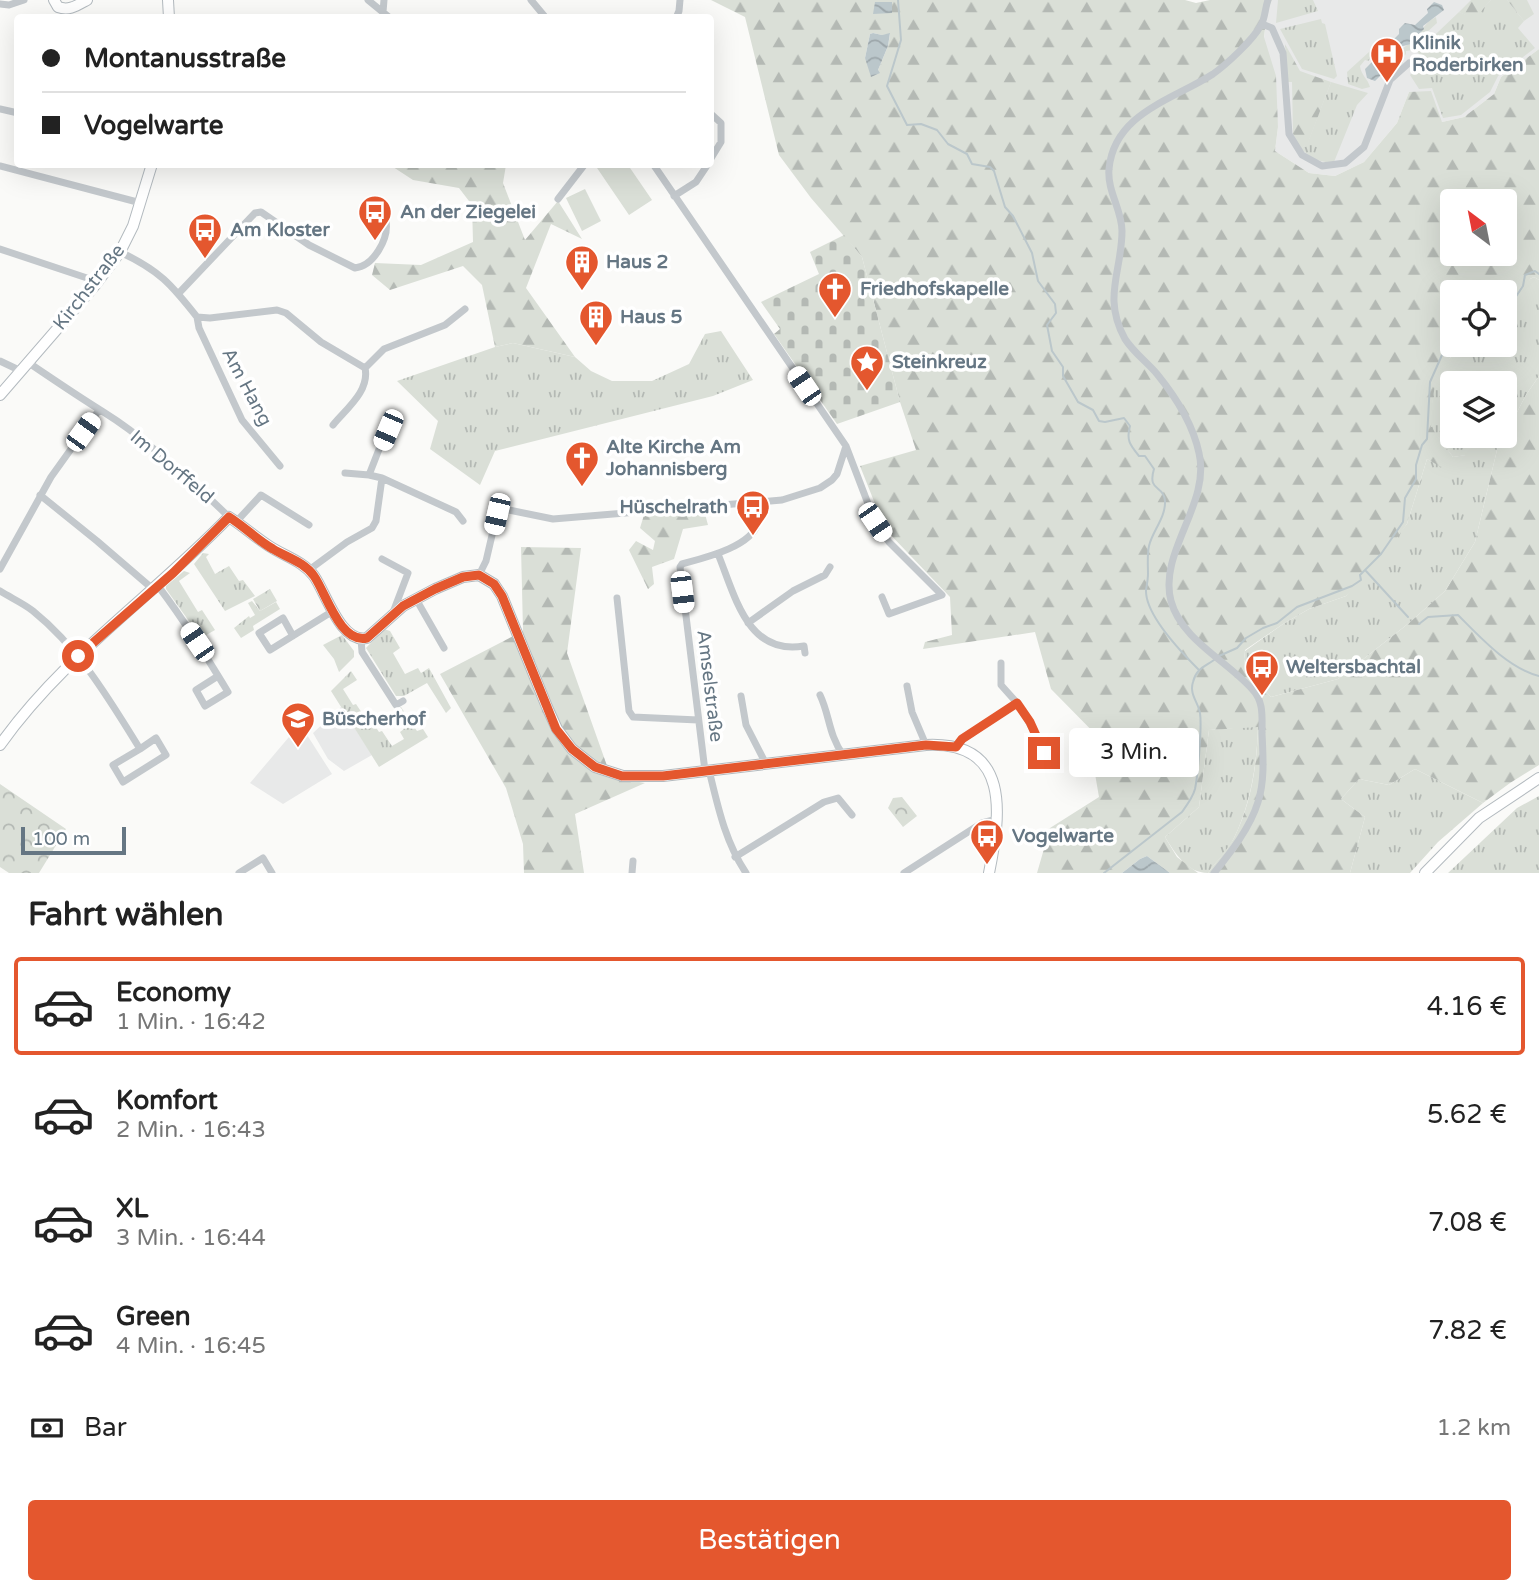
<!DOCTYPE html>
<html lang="de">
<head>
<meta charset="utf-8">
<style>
  body { margin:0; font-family:"Varela Round",sans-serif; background:#f2f2f2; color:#222; height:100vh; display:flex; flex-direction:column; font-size:26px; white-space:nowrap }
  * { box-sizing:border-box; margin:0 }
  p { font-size:23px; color:#767676 }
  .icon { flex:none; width:38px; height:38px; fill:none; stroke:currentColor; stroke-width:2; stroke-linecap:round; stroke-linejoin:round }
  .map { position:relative; height:873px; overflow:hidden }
  .panel { display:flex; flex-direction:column; background:#fff; flex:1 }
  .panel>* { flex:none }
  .hud { position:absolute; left:14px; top:14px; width:700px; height:154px; border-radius:7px; box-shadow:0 7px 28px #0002; display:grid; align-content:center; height:154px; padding:0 28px; background:#fff }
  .needle { width:46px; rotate:328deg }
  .controls { position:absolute; left:1440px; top:189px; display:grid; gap:14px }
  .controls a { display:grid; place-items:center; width:77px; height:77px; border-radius:7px; background:#fff; box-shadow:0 7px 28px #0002; font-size:35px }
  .scale { position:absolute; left:21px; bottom:18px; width:105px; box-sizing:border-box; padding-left:7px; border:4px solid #657683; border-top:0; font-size:19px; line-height:24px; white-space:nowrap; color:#657683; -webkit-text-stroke:5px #fff; paint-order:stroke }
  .end { position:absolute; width:32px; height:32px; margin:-16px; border:9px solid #e4572e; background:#fff; box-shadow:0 0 0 4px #fff }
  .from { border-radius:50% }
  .bubble { position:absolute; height:49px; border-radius:7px; background:#fff; box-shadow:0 7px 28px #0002; font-size:23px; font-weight:600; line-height:49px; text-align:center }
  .car { position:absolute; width:21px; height:42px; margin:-21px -10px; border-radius:9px; box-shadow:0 0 5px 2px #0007; background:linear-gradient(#fff 24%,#345 0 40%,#fff 0 76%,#345 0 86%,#fff 0) }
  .hud b { display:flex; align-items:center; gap:24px; height:66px; font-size:26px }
  .hud b+b { border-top:2px solid #e0e0e0 }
  .hud i { width:18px; height:18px; background:#222 }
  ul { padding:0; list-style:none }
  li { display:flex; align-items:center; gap:21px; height:98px; margin:0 14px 10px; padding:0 14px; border:4px solid transparent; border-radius:7px }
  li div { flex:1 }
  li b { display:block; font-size:26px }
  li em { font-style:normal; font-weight:600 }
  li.selected { border-color:#e4572e }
  li>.icon { width:63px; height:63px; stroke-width:1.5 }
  h2 { padding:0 28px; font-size:32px; line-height:84px }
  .pay { display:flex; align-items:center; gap:18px; height:77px; padding:0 28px; font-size:26px }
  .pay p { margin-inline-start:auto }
  .action { display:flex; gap:14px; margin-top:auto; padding:14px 28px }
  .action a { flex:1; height:80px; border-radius:7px; background:#e4572e; color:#fff; font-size:28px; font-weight:600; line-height:80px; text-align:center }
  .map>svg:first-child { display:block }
  .built { fill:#e8e9e9 }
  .grass { fill:url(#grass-tufts) }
  .forest { fill:url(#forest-firs); fill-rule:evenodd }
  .cemetery { fill:url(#cemetery-stones) }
  .park { fill:url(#park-crowns) }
  .pitch { fill:#dadfd7 }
  .water { fill:url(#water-waves) }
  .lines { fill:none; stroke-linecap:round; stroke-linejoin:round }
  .stream { stroke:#bbc7cb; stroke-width:2 }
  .secondary-casing { stroke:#b3babf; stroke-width:12 }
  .street { stroke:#c3c8cc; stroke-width:7 }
  .secondary { stroke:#fff; stroke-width:10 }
  .route { stroke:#e4572e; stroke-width:9 }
  .labels { text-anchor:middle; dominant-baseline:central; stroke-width:7; stroke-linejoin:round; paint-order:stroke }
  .poi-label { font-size:19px; font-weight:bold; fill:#657683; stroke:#fff; text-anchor:start }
  .street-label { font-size:19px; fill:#657683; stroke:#fff }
</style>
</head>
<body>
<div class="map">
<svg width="1539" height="873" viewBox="0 0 1539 873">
  <defs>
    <pattern id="grass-tufts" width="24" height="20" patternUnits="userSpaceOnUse" patternTransform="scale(1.75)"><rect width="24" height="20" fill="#dadfd7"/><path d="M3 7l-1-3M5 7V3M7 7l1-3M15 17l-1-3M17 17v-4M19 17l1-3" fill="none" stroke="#b4b9b4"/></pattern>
    <pattern id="forest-firs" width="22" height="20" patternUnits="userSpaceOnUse" patternTransform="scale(1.75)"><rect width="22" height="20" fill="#dadfd7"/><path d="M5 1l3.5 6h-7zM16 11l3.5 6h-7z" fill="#b4b9b4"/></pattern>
    <pattern id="cemetery-stones" width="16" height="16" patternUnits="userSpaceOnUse" patternTransform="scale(1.75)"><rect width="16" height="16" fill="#dadfd7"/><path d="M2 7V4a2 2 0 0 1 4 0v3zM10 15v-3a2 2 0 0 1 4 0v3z" fill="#b4b9b4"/></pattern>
    <pattern id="park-crowns" width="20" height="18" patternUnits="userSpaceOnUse" patternTransform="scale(1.75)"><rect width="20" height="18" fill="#dadfd7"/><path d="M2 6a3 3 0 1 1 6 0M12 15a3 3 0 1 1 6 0" fill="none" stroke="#b4b9b4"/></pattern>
    <pattern id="water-waves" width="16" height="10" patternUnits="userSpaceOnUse" patternTransform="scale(1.75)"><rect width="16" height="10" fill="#bbc7cb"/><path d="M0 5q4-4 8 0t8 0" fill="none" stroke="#9ca6aa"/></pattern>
  </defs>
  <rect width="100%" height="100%" fill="#fafaf8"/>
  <path class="built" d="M1272 0H1539V49L1501 77 1494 94 1464 117 1442 122 1409 92 1397 123 1364 162 1335 176 1309 173 1275 151 1278 127 1264 38 1267 13Z
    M341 707 372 755 344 771 328 759 313 733Z
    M300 724 332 774 283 804 250 783Z"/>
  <path class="grass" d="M1278 0H1313L1318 11 1276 23Z
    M1491 0H1507L1524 21 1518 28 1535 48 1498 76 1490 92 1461 115 1443 118 1432 88 1419 89 1410 75 1421 64 1418 51 1459 12 1474 18Z
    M1436 17 1437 23 1414 44 1413 50 1406 51V54L1403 57V63L1387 77 1381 75 1385 71 1384 64 1412 41 1429 21Z
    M1321 19 1322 23 1325 24 1337 76 1334 79 1302 69 1280 29Z
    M1380 42 1383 46 1368 61 1365 60 1360 66C1361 75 1368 79 1370 87L1362 89 1348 84 1347 72Z
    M1331 82 1368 93 1357 105 1334 162C1319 163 1313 159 1301 149L1308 142Z
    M1534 277 1539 280V376L1526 395 1505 435V383H1452V436H1505L1497 450 1475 542 1445 591 1409 623 1338 679 1271 697 1244 668 1245 651 1283 624 1309 609 1346 596 1407 524 1427 459 1441 466 1467 455 1453 457 1430 427 1434 381 1442 364 1467 345H1505V321L1530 279Z
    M721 331 753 380 713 396 495 451 480 485 430 449 438 421 397 381 495 347 513 343 575 357 591 371 612 381H652L689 364 705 334Z
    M203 553 209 554 206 557 215 574 229 566 239 581 243 580 255 596 225 611 194 564Z
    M184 571 190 573 179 581 198 612 202 610 215 630 201 638 166 589V586Z
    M252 601 260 611 276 602 280 609 253 626 254 630 241 638 234 628 249 616 250 618 255 615 248 603Z
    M384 629 390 631 400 648 393 653 405 674 418 668 421 673 429 668 451 708 446 713 427 683 404 696H396L366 648Z
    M342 635 354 651V657L339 672 334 659 323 645Z
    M351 671 357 680 343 689 353 705 356 704 366 719 369 717 379 732 382 731 392 746 404 739 400 732 404 729 394 714 401 707 417 731 423 729 428 737 379 767 331 691Z
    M1258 726C1257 764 1251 803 1234 838 1228 850 1216 862 1208 873 1187 873 1175 853 1165 837L1199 807 1209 730Z
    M1415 769 1483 803 1438 842 1410 873H1350L1365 817 1341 799 1359 779 1389 785Z
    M1539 796V873H1448L1517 808Z"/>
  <path class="forest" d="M711 0H1185L1196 3 1210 0H1272L1267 13 1264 37 1276 76 1278 127 1275 151 1309 173 1335 176 1364 162 1397 123 1409 92 1431 91 1442 122 1464 117 1494 94 1501 77 1539 49V280L1534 277 1530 279 1529 288 1505 321V292H1452V345H1467C1431 367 1434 389 1431 427L1453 457 1472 454 1441 467 1427 459 1407 524 1372 572 1346 596 1309 609 1283 624 1245 650 1244 667 1271 697 1338 679 1409 623 1445 591 1475 542 1497 450 1526 395 1539 376V765L1510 783 1483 803 1415 769 1389 785 1359 779 1341 799 1365 817 1350 873H1208C1216 862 1227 850 1234 838 1251 804 1257 765 1258 727L1209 730 1199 807 1165 837 1177 857 1198 873H1170L1147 856 1140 859 1122 873H1037L1050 828 1099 797 1094 768 1111 750 1051 689 1035 632 923 649 925 642 952 635 950 597 885 529 860 466 916 450 900 402 862 257 811 198 779 155 745 17ZM873 33 882 35 890 34 888 46 878 70 865 58 870 34ZM1452 201H1505V254H1452Z
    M1471 0H1491L1474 19 1459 12Z
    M1507 0H1527L1534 14 1524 21Z
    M1285 44 1300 71 1331 82 1308 143 1301 149 1293 134 1292 82H1288Z
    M390 165H506L503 183 525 240 558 201 582 239 551 224 526 288 575 357 513 343 495 347 482 285 463 266 390 290 372 275 375 263 421 265 473 242 472 205 459 188 413 180Z
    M705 514 708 525 683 529 674 559 652 567 654 584 648 589 629 550 636 541 653 550 655 541 640 528 644 515Z
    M521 547 581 548 567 653 611 777 645 783 575 814 584 873H524L523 844 506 788 440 674 523 631Z"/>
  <path class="cemetery" d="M844 235 862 257 900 402 837 424 774 334 780 329 761 302 819 274 810 252Z"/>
  <path class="park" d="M270 589 277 601 260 611 253 599Z
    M0 784 66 829 39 873H9L0 867Z
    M902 797 917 816 903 827 888 808 893 798Z"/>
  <path class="pitch" d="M595 165H628L652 200 629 215Z
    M585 189 601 221 582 231 566 198Z"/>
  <path class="water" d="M875 2H892V13L873 14Z
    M1434 2 1442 5 1444 10 1423 26 1424 29 1412 41 1411 44 1403 46 1384 64 1385 71 1375 81 1367 78 1365 69 1378 56 1382 57 1387 52 1386 47 1399 34V29L1405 23 1415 25 1428 13 1427 9Z
    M873 33 882 35 890 33 888 46 878 70 880 73 871 77 865 58 870 34Z
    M1147 856 1170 873H1122L1140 859Z"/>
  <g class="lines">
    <path class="stream" d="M898 0 901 40 887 86 907 125 921 124 937 130 948 144 967 154 972 164 990 167 994 171 1005 207 1013 216 1032 253 1038 281 1055 304 1056 313 1047 325 1052 351 1063 367V376L1078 402 1093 410 1099 421 1105 422 1124 418 1130 426C1126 440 1130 445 1139 456H1145L1154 469C1147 492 1164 485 1165 501 1166 517 1152 532 1149 546 1147 555 1148 565 1148 574 1148 579 1147 584 1146 590 1145 614 1181 652 1198 669
      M1505 313 1523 286 1525 275 1535 271 1539 274
      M1366 571 1408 617
      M1419 624 1428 617 1458 615C1480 637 1508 668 1539 676
      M1219 656 1237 648 1246 638 1263 628 1277 623 1297 607 1352 586 1361 580 1360 575 1381 554 1403 522 1405 498 1416 479V465L1422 445 1427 439 1430 382 1442 355 1459 345
      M1104 873 1182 812C1187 805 1193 797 1195 789 1198 774 1202 727 1200 713 1198 702 1189 694 1193 682 1196 669 1204 667 1214 660"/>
    <g class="secondary-casing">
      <path id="secondary" d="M54 0 58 7C69 11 76 6 87 0
        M168 0 169 18
        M0 395 96 284 120 252 133 226 152 164
        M0 745C63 656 154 595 229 517 243 526 255 537 269 546 284 556 303 561 314 576 326 593 341 644 367 638L403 606 435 589 463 577 479 575 494 584 502 596 547 707 557 729 572 749 595 767 623 776H663L926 745C1011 741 1001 814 989 873
        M1425 873 1479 818 1539 778"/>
    </g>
    <path class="street" d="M368 0 390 18
      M531 0 546 18
      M0 4 9 5 24 0
      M383 12 384 0
      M676 18 679 11 680 0
      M1262 24 1272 28 1283 53 1289 134 1302 155 1322 166 1345 163 1364 147 1390 80 1409 63
      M0 109 18 113
      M710 113 721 123V142L710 160
      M653 164 846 446 875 522 889 542 942 595 889 614 882 597
      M0 166 141 203
      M674 196 696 182 708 164
      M558 199 585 164
      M0 249 87 278 96 284
      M120 252C159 270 171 284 197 317L210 318 277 310 286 313 321 342 365 368
      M179 293 255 213 261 212 309 245 355 268C374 266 389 238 386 221
      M197 317 199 328 242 420 280 466
      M0 361 21 371
      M29 363C54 380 79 397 105 413 147 439 194 483 229 517
      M333 425C346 409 370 391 365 368L384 349 445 325 465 309
      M345 473 369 475
      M382 478 456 512 463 521
      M40 495 97 541 154 590
      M236 522 261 495 309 525
      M718 554C735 595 747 656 804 646L805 653
      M382 559 408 573 392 615
      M0 569 51 477 99 410
      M309 570 347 542 372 528 376 521 382 478 369 475 390 421
      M479 575 486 561 497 514 509 510 553 519 782 500 820 488 832 480 837 474 846 446
      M158 586C184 620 206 656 228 692L205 706 196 690 218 676
      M0 591C11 598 23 603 33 611 79 648 109 699 140 749L113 765 123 782 166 755 156 738 140 749
      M617 598 629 711 633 717 698 720
      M416 599 444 648
      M748 623 793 591 825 575 830 567
      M293 636 283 618 259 633 270 650 333 611
      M361 639 362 652 396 705 403 701
      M1001 663V685L1017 703
      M907 686 912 712 926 745
      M820 695C830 716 828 733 843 755
      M741 696 746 725 766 764
      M956 747 963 739 1017 703C1029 721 1039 740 1047 760L1043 768
      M709 770C718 807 725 841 746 873
      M705 771 680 567 682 564C704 558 751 547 758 523L754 503
      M735 857 824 802 838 798 852 815
      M239 873 263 858 272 873
      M632 873 633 861
      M904 873 982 823 997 819
      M1214 873C1231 852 1250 828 1258 802 1265 781 1263 755 1262 733 1262 717 1264 701 1252 689 1227 661 1181 639 1171 601 1158 552 1211 504 1199 453 1193 425 1175 396 1157 374 1147 362 1134 353 1125 339 1102 298 1122 271 1122 231 1122 210 1107 191 1109 169 1114 113 1173 100 1213 74 1227 64 1253 40 1261 25 1265 19 1265 8 1268 0"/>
    <use href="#secondary" class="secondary"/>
  </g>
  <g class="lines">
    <path class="route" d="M78 656 173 573 229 517C245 527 257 540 273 549 288 558 304 562 314 576 326 593 340 644 367 638L403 606 435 589 463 577 479 575 494 584 502 596 556 729 572 749 595 767 622 776H663L926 745 956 747 962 739 1017 703 1030 722 1044 753"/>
  </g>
  <defs>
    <g id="hospital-pin" transform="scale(1.75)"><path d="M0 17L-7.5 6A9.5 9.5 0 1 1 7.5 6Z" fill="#e4572e" stroke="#fff"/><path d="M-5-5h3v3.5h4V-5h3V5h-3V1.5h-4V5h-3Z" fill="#fff"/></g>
    <g id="bus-pin" transform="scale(1.75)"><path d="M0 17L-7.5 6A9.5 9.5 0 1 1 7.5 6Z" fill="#e4572e" stroke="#fff"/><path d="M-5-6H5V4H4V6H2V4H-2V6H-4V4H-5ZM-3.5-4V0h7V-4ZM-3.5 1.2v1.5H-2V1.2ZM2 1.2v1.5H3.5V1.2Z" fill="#fff"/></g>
    <g id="building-pin" transform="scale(1.75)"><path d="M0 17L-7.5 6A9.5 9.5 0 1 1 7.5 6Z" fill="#e4572e" stroke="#fff"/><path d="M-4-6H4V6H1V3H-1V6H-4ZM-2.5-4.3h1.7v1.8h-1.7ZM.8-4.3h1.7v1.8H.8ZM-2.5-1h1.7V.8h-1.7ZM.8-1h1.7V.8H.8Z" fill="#fff"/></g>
    <g id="church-pin" transform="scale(1.75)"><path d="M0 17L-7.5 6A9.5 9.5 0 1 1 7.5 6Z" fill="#e4572e" stroke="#fff"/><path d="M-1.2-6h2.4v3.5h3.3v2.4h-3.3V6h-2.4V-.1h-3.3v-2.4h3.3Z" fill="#fff"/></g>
    <g id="sight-pin" transform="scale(1.75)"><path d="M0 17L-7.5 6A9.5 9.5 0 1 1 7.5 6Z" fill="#e4572e" stroke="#fff"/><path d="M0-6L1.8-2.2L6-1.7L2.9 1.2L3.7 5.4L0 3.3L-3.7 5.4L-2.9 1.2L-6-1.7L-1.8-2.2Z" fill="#fff"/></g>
    <g id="school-pin" transform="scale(1.75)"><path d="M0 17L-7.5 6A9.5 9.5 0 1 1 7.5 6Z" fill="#e4572e" stroke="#fff"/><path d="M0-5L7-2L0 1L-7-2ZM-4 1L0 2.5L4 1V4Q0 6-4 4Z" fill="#fff"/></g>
  </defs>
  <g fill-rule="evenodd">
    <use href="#hospital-pin" x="1387" y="54"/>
    <use href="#bus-pin" x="375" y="212"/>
    <use href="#bus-pin" x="205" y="230"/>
    <use href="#building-pin" x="582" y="262"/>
    <use href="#church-pin" x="835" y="289"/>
    <use href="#building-pin" x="596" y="317"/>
    <use href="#sight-pin" x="867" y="362"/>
    <use href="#church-pin" x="582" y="458"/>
    <use href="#bus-pin" x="753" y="507"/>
    <use href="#bus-pin" x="1262" y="667"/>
    <use href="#school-pin" x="298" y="719"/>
    <use href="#bus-pin" x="987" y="836"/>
  </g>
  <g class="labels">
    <g class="poi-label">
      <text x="1412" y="43">Klinik<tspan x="1412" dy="22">Roderbirken</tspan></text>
      <text x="400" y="212">An der Ziegelei</text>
      <text x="230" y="230">Am Kloster</text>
      <text x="606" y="262">Haus 2</text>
      <text x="860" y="289">Friedhofskapelle</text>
      <text x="620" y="317">Haus 5</text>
      <text x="892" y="362">Steinkreuz</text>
      <text x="606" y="447">Alte Kirche Am<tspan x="606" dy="22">Johannisberg</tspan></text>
      <text x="728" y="507" text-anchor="end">Hüschelrath</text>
      <text x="1286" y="667">Weltersbachtal</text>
      <text x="322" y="719">Büscherhof</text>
      <text x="1012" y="836">Vogelwarte</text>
    </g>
    <g class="street-label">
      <text transform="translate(89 287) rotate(-52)">Kirchstraße</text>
      <text transform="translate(247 387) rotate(62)">Am Hang</text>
      <text transform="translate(172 467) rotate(40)">Im Dorffeld</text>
      <text transform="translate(710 686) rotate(83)">Amselstraße</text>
    </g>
  </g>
</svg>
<div class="controls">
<a><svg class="needle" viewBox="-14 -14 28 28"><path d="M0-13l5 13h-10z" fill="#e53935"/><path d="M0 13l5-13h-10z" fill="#767676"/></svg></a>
<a><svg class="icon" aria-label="locate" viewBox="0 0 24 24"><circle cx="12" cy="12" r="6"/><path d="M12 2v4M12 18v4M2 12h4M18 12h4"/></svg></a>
<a><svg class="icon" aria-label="layers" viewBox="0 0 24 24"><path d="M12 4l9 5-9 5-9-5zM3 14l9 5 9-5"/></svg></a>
</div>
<div class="scale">100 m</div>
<i class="end from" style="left:78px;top:656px"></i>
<i class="end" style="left:1044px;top:753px"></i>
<div class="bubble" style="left:1069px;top:728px;width:130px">3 Min.</div>
<i class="car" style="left:804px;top:386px;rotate:326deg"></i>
<i class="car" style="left:388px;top:430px;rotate:203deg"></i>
<i class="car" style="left:83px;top:432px;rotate:36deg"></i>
<i class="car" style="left:497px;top:514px;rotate:193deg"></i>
<i class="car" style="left:875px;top:522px;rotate:146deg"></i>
<i class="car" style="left:682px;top:592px;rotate:173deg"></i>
<i class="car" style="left:197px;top:642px;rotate:326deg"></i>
<div class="hud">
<b><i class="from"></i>Montanusstraße</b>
<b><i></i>Vogelwarte</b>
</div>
</div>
<section class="panel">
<h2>Fahrt wählen</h2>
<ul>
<li class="selected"><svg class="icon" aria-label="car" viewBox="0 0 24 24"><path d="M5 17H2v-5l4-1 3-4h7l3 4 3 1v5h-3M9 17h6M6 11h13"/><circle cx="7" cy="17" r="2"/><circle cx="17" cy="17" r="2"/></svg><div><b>Economy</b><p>1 Min. · 16:42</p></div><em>4.16 €</em></li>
<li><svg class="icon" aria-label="car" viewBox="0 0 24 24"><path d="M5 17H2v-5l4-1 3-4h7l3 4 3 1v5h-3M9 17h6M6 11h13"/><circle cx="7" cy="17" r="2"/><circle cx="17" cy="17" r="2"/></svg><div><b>Komfort</b><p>2 Min. · 16:43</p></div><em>5.62 €</em></li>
<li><svg class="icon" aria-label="car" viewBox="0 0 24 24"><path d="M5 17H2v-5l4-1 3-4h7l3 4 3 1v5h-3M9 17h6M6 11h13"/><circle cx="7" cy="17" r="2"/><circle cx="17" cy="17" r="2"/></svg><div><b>XL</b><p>3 Min. · 16:44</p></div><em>7.08 €</em></li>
<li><svg class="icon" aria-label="car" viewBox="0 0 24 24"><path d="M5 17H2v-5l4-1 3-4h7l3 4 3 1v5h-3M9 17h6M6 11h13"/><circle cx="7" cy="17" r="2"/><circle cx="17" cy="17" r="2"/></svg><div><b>Green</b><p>4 Min. · 16:45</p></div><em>7.82 €</em></li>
</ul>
<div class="pay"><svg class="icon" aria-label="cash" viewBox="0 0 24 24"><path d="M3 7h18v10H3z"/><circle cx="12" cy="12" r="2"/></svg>Bar<p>1.2 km</p></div>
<div class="action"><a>Bestätigen</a></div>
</section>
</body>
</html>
